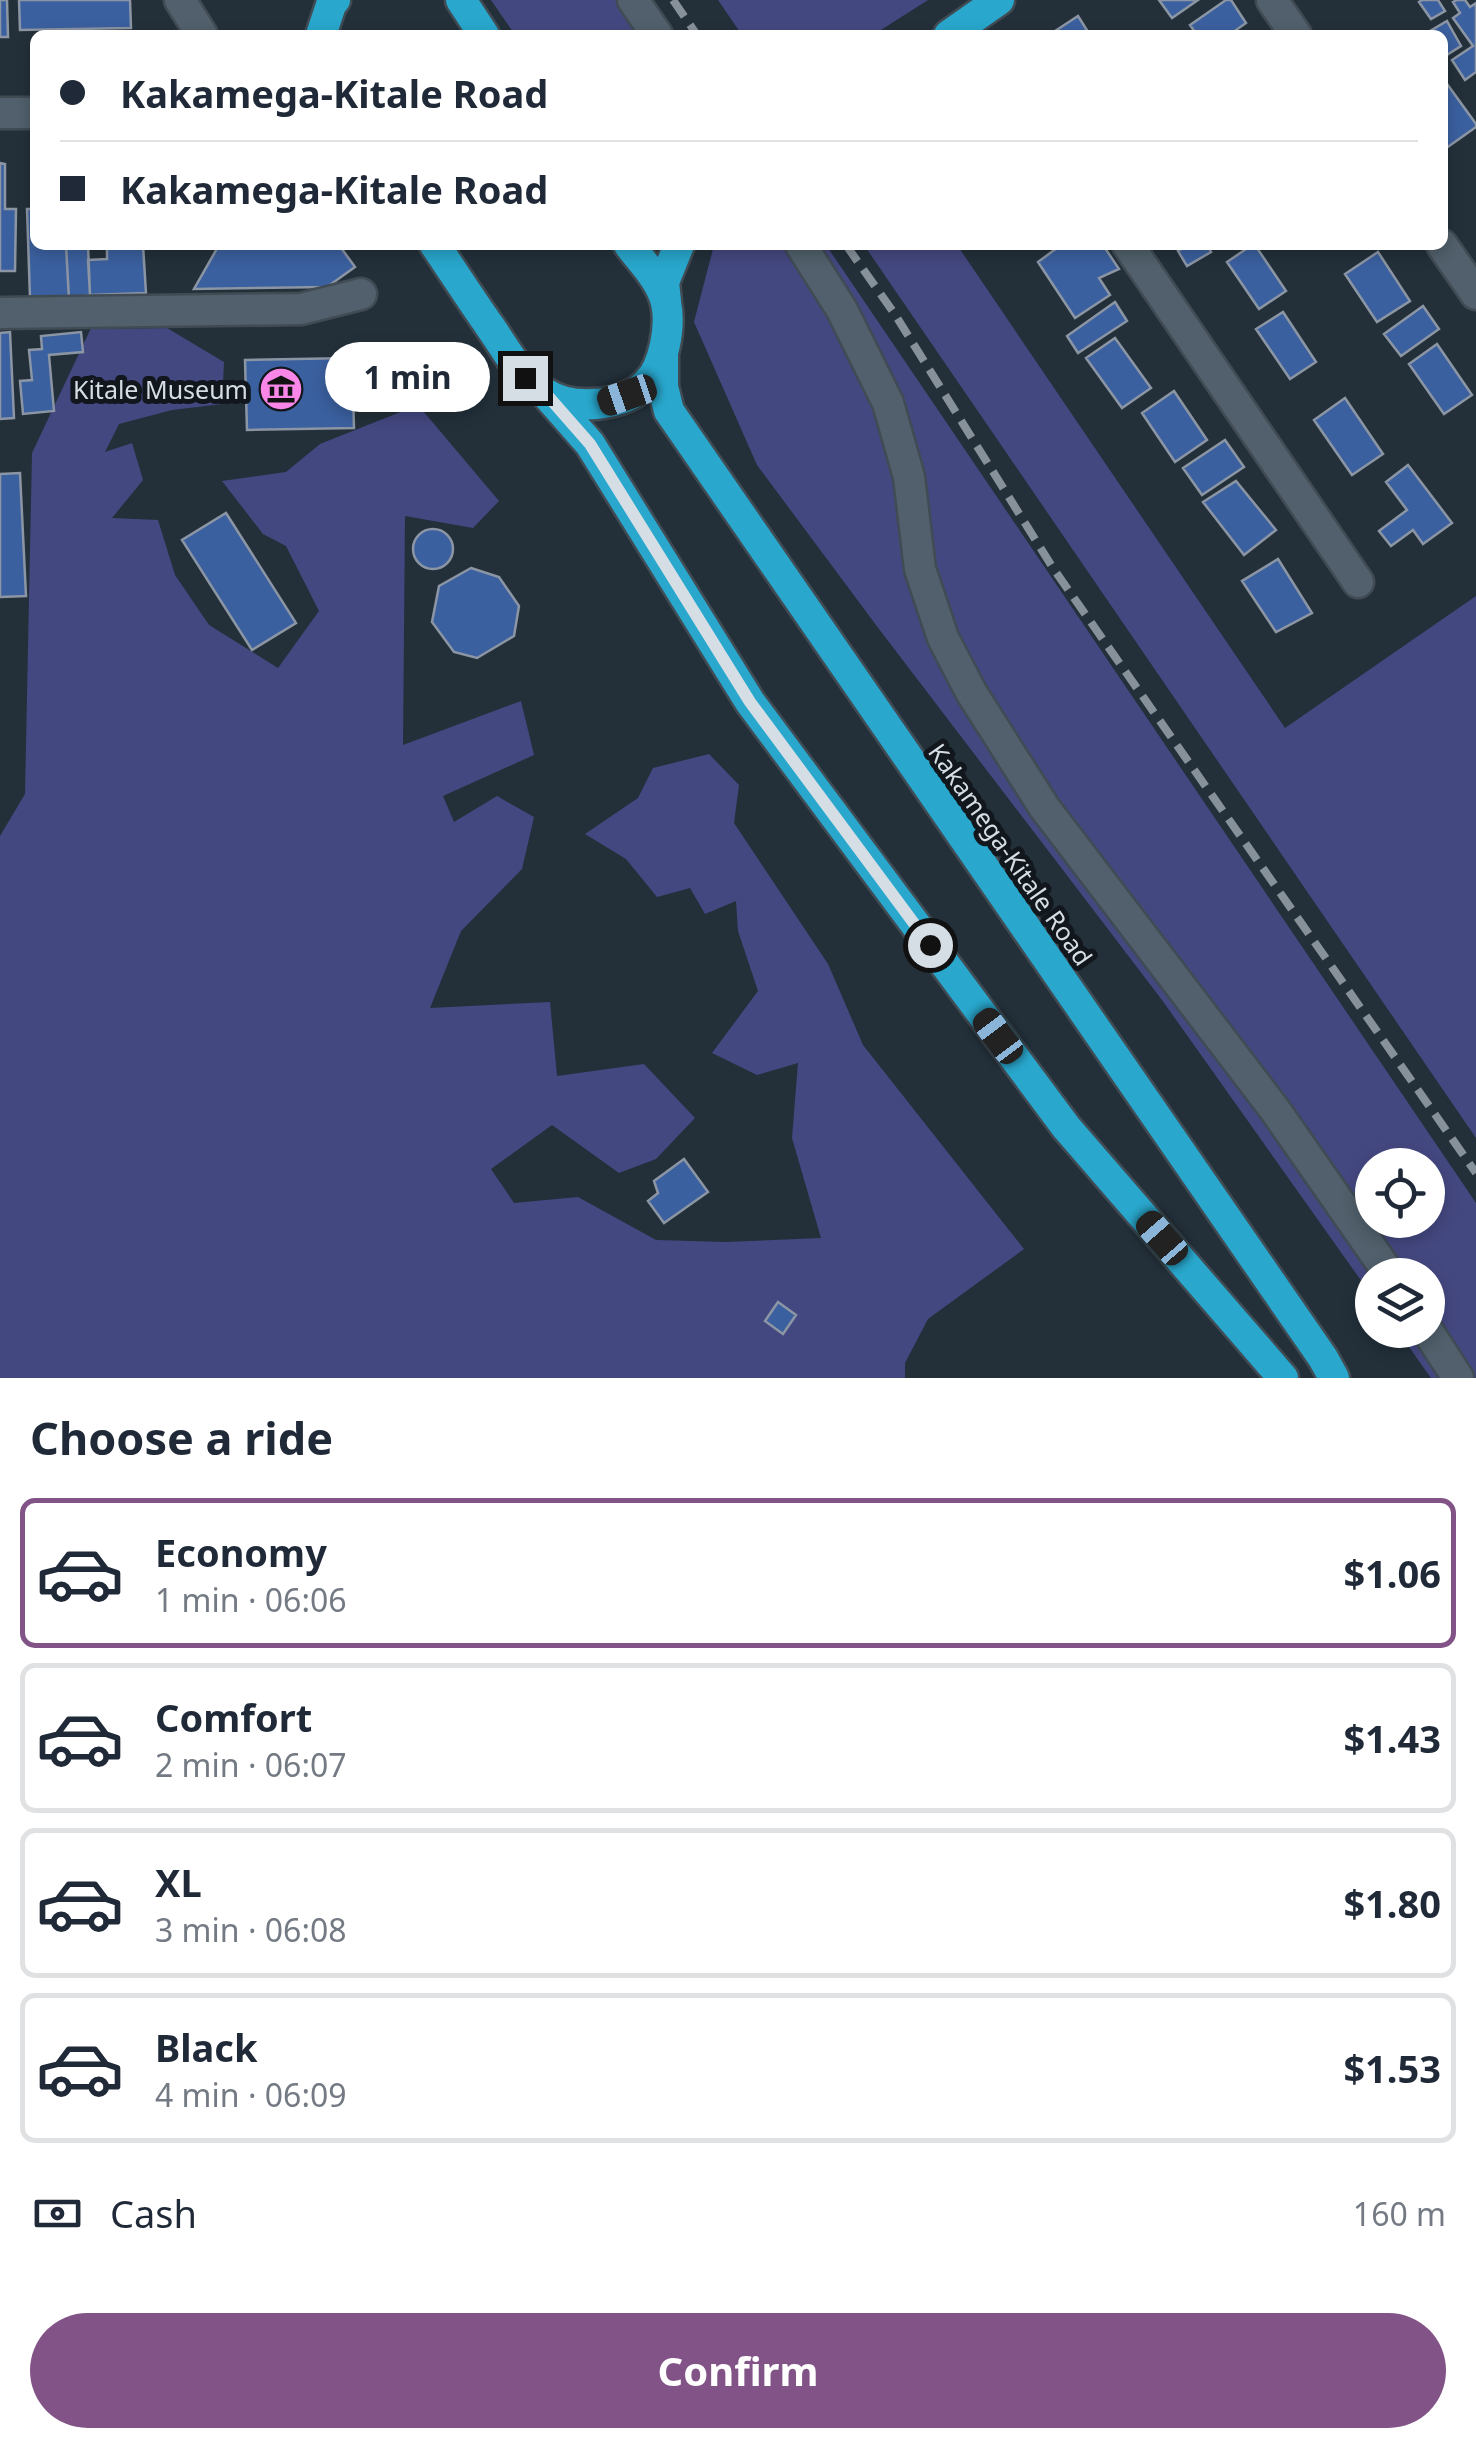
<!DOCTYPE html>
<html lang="en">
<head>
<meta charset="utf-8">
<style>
  body { margin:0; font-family:"Noto Sans",sans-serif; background:#f6f6f7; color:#1f2937; height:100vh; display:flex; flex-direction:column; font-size:38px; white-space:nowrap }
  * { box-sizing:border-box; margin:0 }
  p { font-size:32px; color:#747a83 }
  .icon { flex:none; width:55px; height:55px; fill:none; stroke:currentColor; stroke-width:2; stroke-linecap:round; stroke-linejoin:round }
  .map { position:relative; height:1378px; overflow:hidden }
  .drawer { display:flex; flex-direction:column; background:#fff; flex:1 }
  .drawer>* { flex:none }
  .banner { position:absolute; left:30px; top:30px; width:1418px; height:220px; border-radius:15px; box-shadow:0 5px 15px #0003; display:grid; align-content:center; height:220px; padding:0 30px; background:#fff }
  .tools { position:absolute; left:1355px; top:1148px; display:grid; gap:20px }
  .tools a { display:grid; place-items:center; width:90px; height:90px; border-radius:50%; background:#fff; box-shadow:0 5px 15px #0003; font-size:50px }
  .end { position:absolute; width:45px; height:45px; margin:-22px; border:12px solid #d6dee5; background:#111; box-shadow:0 0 0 5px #111 }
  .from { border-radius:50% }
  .bubble { position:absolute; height:70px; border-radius:35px; background:#fff; box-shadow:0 5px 15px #0003; font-size:32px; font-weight:700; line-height:70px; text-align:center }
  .car { position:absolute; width:30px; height:60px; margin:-30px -15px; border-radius:12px; box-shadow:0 0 8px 2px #0007; background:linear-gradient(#222 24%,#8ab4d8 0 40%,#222 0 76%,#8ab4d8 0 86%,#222 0) }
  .banner b { display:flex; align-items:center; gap:35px; height:95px; font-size:38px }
  .banner b+b { border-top:2px solid #e0e1e3 }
  .banner i { width:25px; height:25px; background:#1f2937 }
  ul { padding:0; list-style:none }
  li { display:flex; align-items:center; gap:30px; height:150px; margin:0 20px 15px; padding:0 10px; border:5px solid #e0e1e3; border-radius:15px }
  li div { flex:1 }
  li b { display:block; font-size:38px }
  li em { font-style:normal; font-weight:700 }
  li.selected { border-color:#825387 }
  li>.icon { width:90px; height:90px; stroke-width:1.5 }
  h2 { padding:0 30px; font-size:45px; line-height:120px }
  .pay { display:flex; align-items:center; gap:25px; height:110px; padding:0 30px; font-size:38px }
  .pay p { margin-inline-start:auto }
  .primary-button { display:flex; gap:20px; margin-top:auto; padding:20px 30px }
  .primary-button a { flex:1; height:115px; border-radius:60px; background:#825387; color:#fff; font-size:40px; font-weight:700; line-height:115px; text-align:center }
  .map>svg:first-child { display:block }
  .green { fill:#444880; fill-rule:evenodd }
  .building { fill:#3b609f; stroke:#8b95a4; stroke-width:2.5 }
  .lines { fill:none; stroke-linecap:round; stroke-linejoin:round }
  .minor-casing { stroke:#404b54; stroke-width:35 }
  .highway-casing { stroke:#404b54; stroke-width:35 }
  .minor { stroke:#51606c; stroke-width:30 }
  .highway { stroke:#29a7cd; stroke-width:30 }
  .rail { stroke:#879199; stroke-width:8; stroke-dasharray:20 10; stroke-linecap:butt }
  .route { stroke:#d6dee5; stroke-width:12 }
  .labels { text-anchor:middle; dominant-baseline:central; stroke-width:10; stroke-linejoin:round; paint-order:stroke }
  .poi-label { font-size:25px; fill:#d6dee5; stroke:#11171c; text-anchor:end }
  .street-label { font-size:25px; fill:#d6dee5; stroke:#11171c }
</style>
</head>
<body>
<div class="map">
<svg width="1476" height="1378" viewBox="0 0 1476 1378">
  <rect width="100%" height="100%" fill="#23303a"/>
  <path class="green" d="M491 0H651L676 35H515Z
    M718 0H928L873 35H742Z
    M714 245H826L1476 1203V1378H1431L1397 1330H1428V1275H1372V1296L1162 1000 879 629 757 465 694 322ZM1372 1165H1428V1220H1372Z
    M864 245H957L1285 728 1476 596V1138Z
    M93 324 117 329 167 328 224 362 222 404 172 410 119 424 105 452 132 443 143 480 112 518 158 520 175 575 209 625 278 668 319 611 286 546 263 534 222 481 286 472 320 444 418 405 499 501 473 528 405 516 403 745 521 701 534 755 443 796 454 822 497 796 534 817 522 869 461 931 430 1008 550 1002 557 1076 644 1064 695 1118 656 1159 619 1173 552 1125 491 1169 514 1203 578 1197 656 1240 725 1242 821 1238 792 1138 798 1063 757 1075 712 1053 758 991 738 931 736 901 705 914 690 888 657 897 626 859 585 834 638 798 653 768 709 754 739 785 734 823 828 964 863 1045 1024 1249 928 1319 905 1363V1378H0V836L25 794 32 453Z"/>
  <path class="building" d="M0 0H7L8 37H0Z
    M19 0H130L131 28 20 30Z
    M1159 0H1198L1172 18Z
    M1226 0H1231L1246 23 1229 35H1197L1190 25Z
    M1422 0H1438L1445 11 1431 19 1419 2Z
    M1457 0H1465L1470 7 1476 3V72L1465 80 1452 60 1473 46 1453 18 1460 13 1453 2Z
    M1078 16 1090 35H1049Z
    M1447 21 1461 46 1442 58V35L1425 34Z
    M1442 77 1476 124V127L1442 151Z
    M0 163 5 164V209H16L15 271H0Z
    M27 209H35V245H66L69 299 30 298Z
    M66 245H88L90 295 69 299Z
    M107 245H143L146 293 90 295 88 260 107 259Z
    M219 245H339L355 267 327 287 194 289Z
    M1061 245H1103L1119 269 1099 278 1110 295 1075 318 1038 262Z
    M1188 245H1207L1211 252 1187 266 1178 251Z
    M1252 245H1255L1286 291 1259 309 1227 262Z
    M1378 252 1410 301 1377 322 1345 274Z
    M1115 302 1127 321 1078 353 1067 336Z
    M1423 306 1439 329 1401 356 1384 334Z
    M1283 312 1316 362 1290 379 1256 329Z
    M10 332 14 418 0 419V333Z
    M81 332 83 352 49 355 54 411 23 414 20 381 32 380 29 350 42 349 41 336Z
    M1115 338 1151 388 1122 408 1086 358Z
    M1437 344 1472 395 1444 414 1409 364Z
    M352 358 354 428 247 430 245 360Z
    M1174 391 1207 440 1175 462 1142 413Z
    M1345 398 1383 454 1352 475 1314 420Z
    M1225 440 1244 467 1202 495 1183 468Z
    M1408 465 1452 523 1423 544 1413 530 1391 546 1379 531 1407 510 1386 482Z
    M20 473 26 596 0 597V474Z
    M1236 481 1276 530 1244 555 1203 502Z
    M226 513 296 623 252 650 182 540Z
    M413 549a20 20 0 1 1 40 0a20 20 0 1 1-40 0Z
    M1278 559 1312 613 1276 632 1242 581Z
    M471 568 499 577 519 606 514 636 477 658 454 652 432 622 439 586Z
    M684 1159 708 1192 664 1223 648 1201 658 1193 654 1181Z
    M778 1302 796 1315 783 1334 765 1321Z"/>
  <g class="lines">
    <g class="minor-casing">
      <path id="minor" d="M180 0 202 35
        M633 0 657 35
        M1272 0 1296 35
        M0 113H35
        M801 245 842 310 888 403 909 477 920 569 943 638 971 692 1044 807 1275 1110 1390 1275
        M1128 245 1358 582
        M1442 245 1476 294
        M0 313 301 309 361 294
        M1427 1330 1458 1378"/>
    </g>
    <g class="highway-casing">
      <path id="highway" d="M461 0 484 35
        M321 35 331 5 335 0
        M949 35 999 0
        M435 245C454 273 472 301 491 328 507 351 521 379 545 393 573 411 623 407 647 383 664 367 671 326 666 303 661 281 643 263 629 245
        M666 301 664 282 679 245
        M663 355V387L669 411 1323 1358 1334 1378
        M547 395 590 444 750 702 1066 1127 1283 1378"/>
    </g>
    <use href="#minor" class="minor"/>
    <use href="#highway" class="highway"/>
    <path class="rail" d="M673 0 697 35
      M846 245 894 313 1053 568 1476 1173"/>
  </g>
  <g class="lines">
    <path class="route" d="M525 378 547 395 590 444 750 702 930 945"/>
  </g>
  <defs>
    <g id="museum-disc" transform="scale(2.25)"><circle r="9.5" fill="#fa87e8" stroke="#11171c"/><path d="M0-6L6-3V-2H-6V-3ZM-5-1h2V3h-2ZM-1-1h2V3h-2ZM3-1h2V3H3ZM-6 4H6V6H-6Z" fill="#111"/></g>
  </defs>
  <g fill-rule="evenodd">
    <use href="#museum-disc" x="281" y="389"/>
  </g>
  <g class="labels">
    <g class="poi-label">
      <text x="248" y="389">Kitale Museum</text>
    </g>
    <g class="street-label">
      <text transform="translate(1011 854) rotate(55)">Kakamega-Kitale Road</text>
    </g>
  </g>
</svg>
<div class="tools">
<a><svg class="icon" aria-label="locate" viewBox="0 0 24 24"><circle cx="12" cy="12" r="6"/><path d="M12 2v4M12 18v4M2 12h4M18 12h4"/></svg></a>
<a><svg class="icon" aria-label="layers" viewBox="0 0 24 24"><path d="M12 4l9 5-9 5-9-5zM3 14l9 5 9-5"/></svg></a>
</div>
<i class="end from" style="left:930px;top:945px"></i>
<i class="end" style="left:525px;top:378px"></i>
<div class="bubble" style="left:325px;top:342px;width:165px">1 min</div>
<i class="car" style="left:627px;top:395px;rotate:251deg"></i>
<i class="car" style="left:998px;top:1036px;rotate:323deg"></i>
<i class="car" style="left:1162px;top:1238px;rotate:319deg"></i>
<div class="banner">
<b><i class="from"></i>Kakamega-Kitale Road</b>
<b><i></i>Kakamega-Kitale Road</b>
</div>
</div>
<section class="drawer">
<h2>Choose a ride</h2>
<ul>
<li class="selected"><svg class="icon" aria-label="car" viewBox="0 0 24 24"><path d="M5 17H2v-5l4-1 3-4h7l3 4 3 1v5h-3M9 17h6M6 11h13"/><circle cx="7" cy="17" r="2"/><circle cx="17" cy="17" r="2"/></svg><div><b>Economy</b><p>1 min · 06:06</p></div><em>$1.06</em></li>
<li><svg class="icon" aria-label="car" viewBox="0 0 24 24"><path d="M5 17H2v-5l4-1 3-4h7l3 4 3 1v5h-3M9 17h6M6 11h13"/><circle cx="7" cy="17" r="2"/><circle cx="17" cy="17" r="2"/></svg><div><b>Comfort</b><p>2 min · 06:07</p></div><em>$1.43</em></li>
<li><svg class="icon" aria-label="car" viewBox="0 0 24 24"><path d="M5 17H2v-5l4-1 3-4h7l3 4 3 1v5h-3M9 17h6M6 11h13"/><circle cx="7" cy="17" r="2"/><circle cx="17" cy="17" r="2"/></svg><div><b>XL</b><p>3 min · 06:08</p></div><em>$1.80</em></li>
<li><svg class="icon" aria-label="car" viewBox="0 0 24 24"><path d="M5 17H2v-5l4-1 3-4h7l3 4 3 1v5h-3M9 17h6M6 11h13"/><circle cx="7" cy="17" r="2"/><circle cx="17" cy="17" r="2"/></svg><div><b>Black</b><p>4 min · 06:09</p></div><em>$1.53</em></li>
</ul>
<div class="pay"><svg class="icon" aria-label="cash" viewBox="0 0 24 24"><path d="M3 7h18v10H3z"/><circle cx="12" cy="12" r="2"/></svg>Cash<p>160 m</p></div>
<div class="primary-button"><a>Confirm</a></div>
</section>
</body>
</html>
